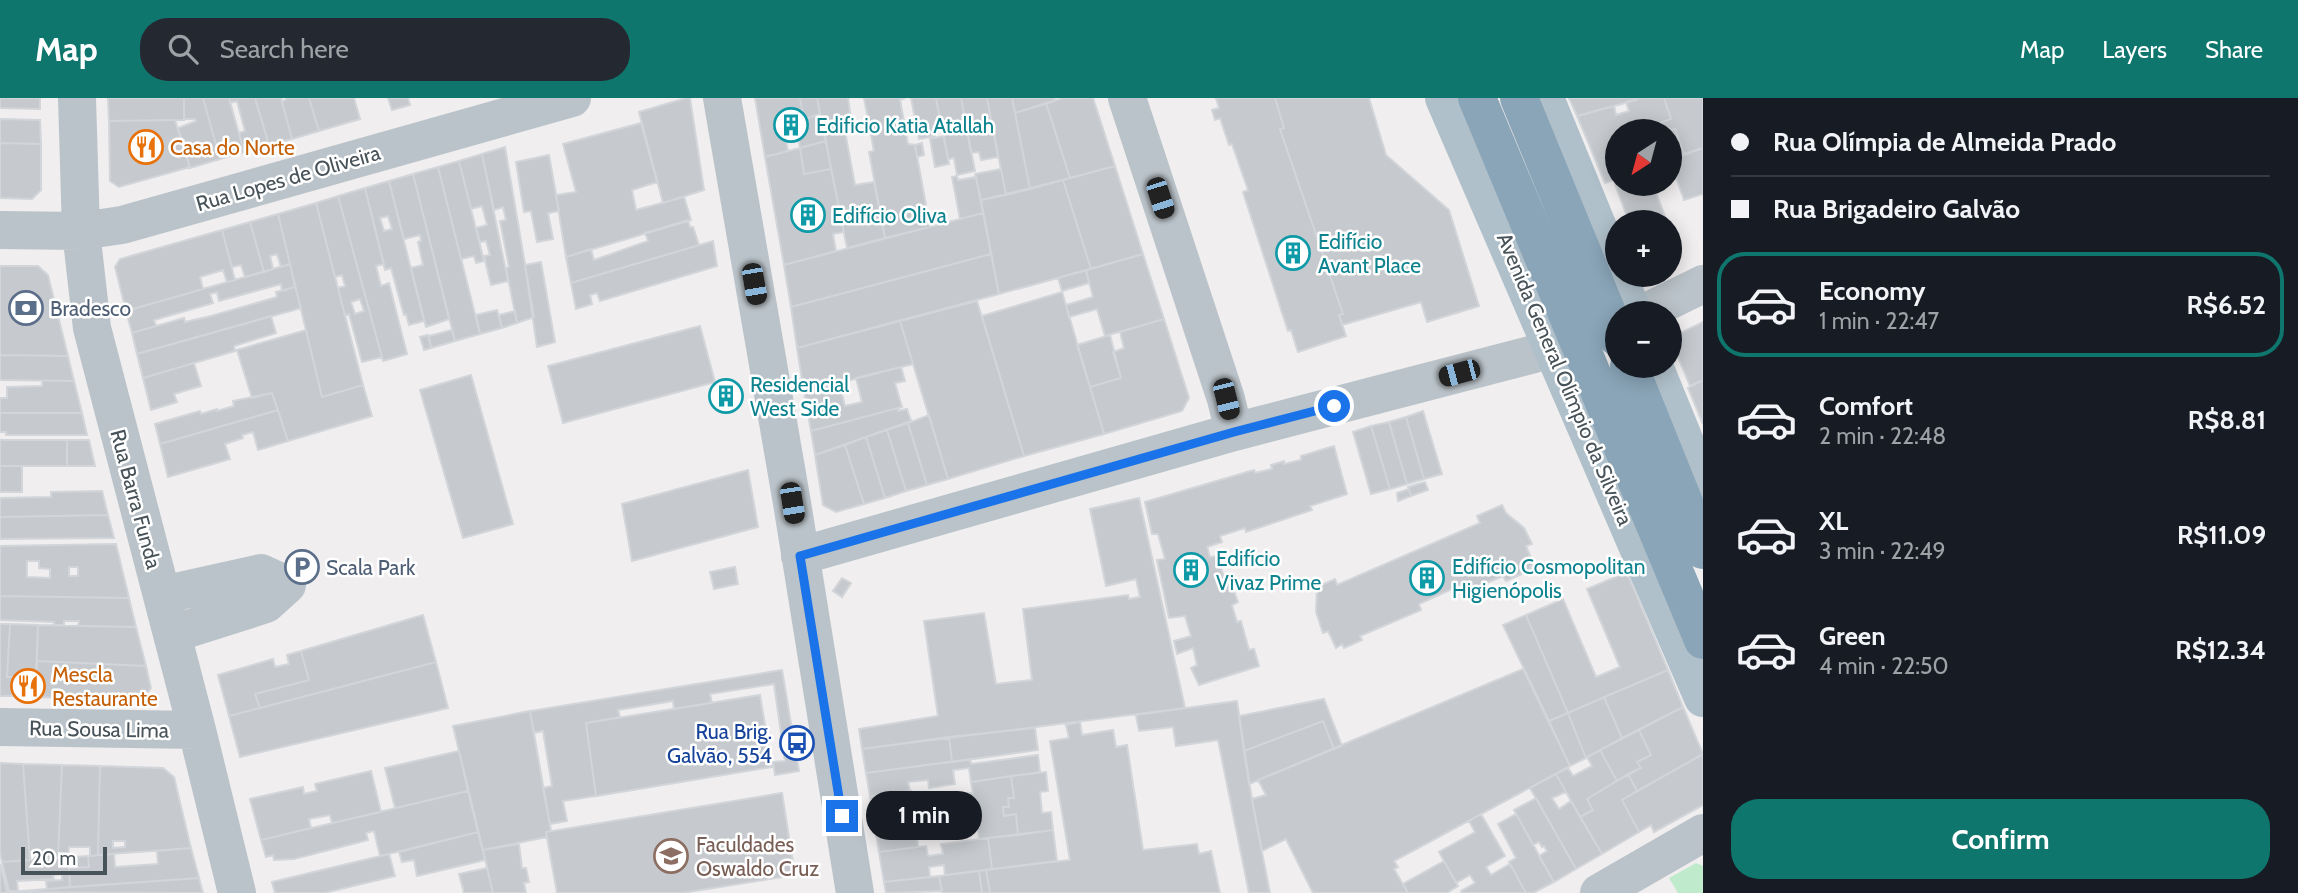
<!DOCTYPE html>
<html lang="en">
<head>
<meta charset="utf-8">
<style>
  body { margin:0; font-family:Cabin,sans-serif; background:#242831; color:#f1f3f6; height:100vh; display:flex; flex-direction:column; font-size:26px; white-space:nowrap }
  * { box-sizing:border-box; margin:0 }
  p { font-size:23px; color:#9ea1a6 }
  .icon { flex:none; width:38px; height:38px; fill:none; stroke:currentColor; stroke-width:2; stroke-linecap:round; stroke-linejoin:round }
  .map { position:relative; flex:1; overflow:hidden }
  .details { display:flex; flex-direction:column; background:#171b24; width:595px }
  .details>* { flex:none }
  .banner { display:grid; align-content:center; height:154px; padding:0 28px; background:#171b24 }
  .needle { width:46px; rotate:216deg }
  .tools { position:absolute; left:1605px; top:21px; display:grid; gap:14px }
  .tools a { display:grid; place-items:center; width:77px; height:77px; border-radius:50%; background:#171b24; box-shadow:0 4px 18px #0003; font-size:35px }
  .scale { position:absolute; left:21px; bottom:18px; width:86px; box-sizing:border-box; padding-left:7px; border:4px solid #485359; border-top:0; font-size:19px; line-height:24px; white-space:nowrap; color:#485359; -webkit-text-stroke:5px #fff; paint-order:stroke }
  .end { position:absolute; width:32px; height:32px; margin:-16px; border:9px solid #1a73e8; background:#fff; box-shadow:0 0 0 4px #fff }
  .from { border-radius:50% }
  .bubble { position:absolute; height:49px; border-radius:24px; background:#171b24; box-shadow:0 4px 18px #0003; font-size:23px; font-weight:700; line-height:49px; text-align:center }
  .car { position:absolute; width:21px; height:42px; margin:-21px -10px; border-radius:9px; box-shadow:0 0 5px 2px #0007; background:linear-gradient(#222 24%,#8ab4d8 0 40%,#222 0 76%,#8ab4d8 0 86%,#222 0) }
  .banner b { display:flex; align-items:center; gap:24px; height:66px; font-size:26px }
  .banner b+b { border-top:2px solid #363941 }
  .banner i { width:18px; height:18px; background:#f1f3f6 }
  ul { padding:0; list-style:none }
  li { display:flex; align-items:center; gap:21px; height:105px; margin:0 14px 10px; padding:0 14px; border:4px solid transparent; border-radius:28px }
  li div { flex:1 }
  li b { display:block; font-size:26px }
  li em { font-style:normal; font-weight:700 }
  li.current { border-color:#0f766e }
  li>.icon { width:63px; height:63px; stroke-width:1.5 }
  .primary-button { display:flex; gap:14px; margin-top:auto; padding:14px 28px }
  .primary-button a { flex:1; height:80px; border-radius:28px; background:#0f766e; color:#fff; font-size:28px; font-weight:700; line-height:80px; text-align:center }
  header { display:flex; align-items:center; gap:42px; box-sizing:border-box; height:98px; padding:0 35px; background:#0f766e; color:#fff }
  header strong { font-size:33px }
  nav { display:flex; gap:38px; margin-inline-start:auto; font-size:24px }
  .search { width:490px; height:63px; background:#242831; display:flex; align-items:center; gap:18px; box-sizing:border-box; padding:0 24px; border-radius:28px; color:#9ea1a6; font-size:26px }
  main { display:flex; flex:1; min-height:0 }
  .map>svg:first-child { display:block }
  .green { fill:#c0eacc }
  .building { fill:#c6c9cd; stroke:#d2d5d9; stroke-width:2; fill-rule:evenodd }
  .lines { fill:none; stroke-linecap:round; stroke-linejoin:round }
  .minor { stroke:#bac3c9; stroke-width:38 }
  .major { stroke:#b0c0ca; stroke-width:38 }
  .highway { stroke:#8aa5b8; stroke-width:38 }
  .route { stroke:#1a73e8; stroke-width:9 }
  .labels { text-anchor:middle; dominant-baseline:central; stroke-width:5; stroke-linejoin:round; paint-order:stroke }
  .culture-label { font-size:21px; fill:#0d838f; stroke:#fff; text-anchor:start }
  .food-label { font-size:21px; fill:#c56008; stroke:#fff; text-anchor:start }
  .street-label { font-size:21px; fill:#485359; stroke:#fff }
  .service-label { font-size:21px; fill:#4e5e75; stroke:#fff; text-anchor:start }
  .transit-label { font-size:21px; fill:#164399; stroke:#fff; text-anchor:end }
  .education-label { font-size:21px; fill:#785e54; stroke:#fff; text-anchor:start }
</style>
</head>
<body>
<header>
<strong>Map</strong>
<div class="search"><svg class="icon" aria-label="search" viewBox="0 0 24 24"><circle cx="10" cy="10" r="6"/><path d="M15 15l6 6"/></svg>Search here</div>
<nav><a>Map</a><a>Layers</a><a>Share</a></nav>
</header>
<main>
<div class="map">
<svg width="1703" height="795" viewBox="0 0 1703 795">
  <rect width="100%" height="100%" fill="#f0eeee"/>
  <path class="green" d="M1696 765 1703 768V795H1678L1669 780Z"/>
  <path class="building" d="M0 0H40V11L0 10Z
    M108 0H184V22L109 23Z
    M184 0H203L220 61 190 70 178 30 196 23 195 21H184Z
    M203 0H229L244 54 220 61Z
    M229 0H255L269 47 244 54 239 35 245 33 237 3 230 5Z
    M255 0H281L292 41 269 47Z
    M288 0H309L319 33 292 41 282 4Z
    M309 0H354L360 21 319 33Z
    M388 0H408L410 7 392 12Z
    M686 0H690L704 92 663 105 639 14Z
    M755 0H800L804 21 820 16 826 43 800 50 798 39 786 43 788 53 765 59Z
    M800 0H817L820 16 804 21Z
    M817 0H848L851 21 843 23 855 87 874 84 885 140 847 150Z
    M864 0H905L900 2 908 46 915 47 930 129 885 140 869 54 874 53Z
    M911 0H936L941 27 933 28 935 38 919 41Z
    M936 0H961L975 73 957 77 954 60 948 61Z
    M961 0H987L998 59 981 62 979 54 971 55Z
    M987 0H1012L1030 91 1006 97Z
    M1012 0H1054L1055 3 1015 15Z
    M1064 0H1093L1115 68 1070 80 1046 5Z
    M1216 0H1275L1284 30 1280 31 1343 216 1339 217 1346 238 1298 254 1291 232 1288 233 1243 94 1248 92 1232 46 1229 47 1220 20 1215 22 1212 12 1219 10Z
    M1275 0H1369L1386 57 1449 112 1479 208 1427 224 1421 204 1342 227 1339 217 1343 216 1280 31 1284 30Z
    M1569 0H1635L1636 2 1577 18Z
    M1641 0H1664L1671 21 1637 33H1617V81L1605 85 1577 18 1614 8 1616 17 1629 13 1626 4Z
    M1664 0H1703V50L1684 56 1675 31 1668 33H1637L1671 21Z
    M1046 5 1070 80 1030 91 1015 15Z
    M0 21 40 22 41 46 0 45Z
    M175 22 190 69 119 89 110 83 109 23Z
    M641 25 657 84 632 92 636 112 684 99 691 122 566 159 556 97 576 94 563 46Z
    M1675 31 1684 57 1670 62 1668 33Z
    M944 38 949 66 935 69 930 41Z
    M826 43 831 71 804 76 800 50Z
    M0 45 41 46V92L32 101 0 100Z
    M922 45 924 57 917 59 915 47Z
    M505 49 534 219 517 225 506 170 509 169 500 123 506 122 503 109 494 112 482 56Z
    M800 50 804 76 831 71 844 134 833 136 836 153 784 167 765 59Z
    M1703 50V96L1684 102 1670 62Z
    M482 56 508 183 491 187 484 158 490 157 486 143 480 144 476 130 487 127 482 108 471 111 459 63Z
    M549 57 559 113 548 115 553 141 537 144 531 113 524 114 516 64Z
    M459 63 484 163 476 165 474 158 461 161 438 69Z
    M1115 68 1143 156 1091 171 1063 82Z
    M438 69 480 236 455 243 413 76Z
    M1001 71 1006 97 981 102 975 76Z
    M413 76 449 221 426 229 411 170 423 167 418 144 421 143 420 137 404 141 389 83Z
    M957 78 958 82 976 79 983 115 960 121 952 79Z
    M1063 82 1091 171 999 196 981 102Z
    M389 83 424 223 409 227 406 216 404 217 391 170 385 172 365 90ZM388 118 392 131 384 133 380 120Z
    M1615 86H1653L1667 124H1629Z
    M365 90 384 166 376 168 381 188 389 185 407 256 383 263 338 98Z
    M338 98 382 259 362 264 349 216 345 218 338 190 345 188 342 177 335 179 316 105ZM360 201 364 213 355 216 351 204Z
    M316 105 363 287 322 299 278 116Z
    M983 115 991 156 791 209 784 167Z
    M278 116 290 166 281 169 277 156 270 158 273 171 264 174 250 124Z
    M688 122 690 129H693L699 147 571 185 566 159 591 151 594 162 648 143 645 135Z
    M250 124 264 174 245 179 241 167 232 169 222 132Z
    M1670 130 1681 159 1670 163Z
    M222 132 235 182 227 184 223 172 200 179 203 191 126 213 115 169 120 161Z
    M713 143 717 168 600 203 597 195 590 197 592 206 576 211 571 185Z
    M991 156 999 196 797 250 791 209Z
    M1143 156 1164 221 1105 238 1097 211 1069 219 1066 207 1093 199 1086 172Z
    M541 164 555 244 537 249 525 167Z
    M290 166 295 189 282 193 281 186 219 203 217 194 210 196 213 205 154 222 156 228 132 235 126 213Z
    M0 168H38L48 177 68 258 0 257Z
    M1086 172 1089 185 1062 193 1058 180Z
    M295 189 301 210 137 256 132 235 184 220 185 224 211 218 277 199 276 194Z
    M1062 194 1104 336 1024 358 982 218Z
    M977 203 1024 358 948 381 900 223Z
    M497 212 502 230 480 236 476 217Z
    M515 213 517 225 502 230 499 217Z
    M271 218 276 235 234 248 235 253 143 280 137 256Z
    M1164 221 1189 300 1182 313 1104 336 1090 289 1121 280 1113 254 1124 250 1120 234Z
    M900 223 913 266 804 294 797 250Z
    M1703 224V282L1690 288 1670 240Z
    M700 228 715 284 563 325 548 268Z
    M306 232 322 299 363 287 372 318 288 343 272 295 252 300 237 252Z
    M452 232 455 243 431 250 429 238Z
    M428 237 431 250 424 252 420 239Z
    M1110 237 1121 280 1090 289 1077 247Z
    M0 257 68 258 74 283 0 282Z
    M194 265 201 288 174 296 177 304 151 312 143 280Z
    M901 269 905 283 895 285 902 309 811 333 804 294 839 285 845 308 862 304 856 280Z
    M471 277 513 426 463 440 420 292Z
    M1703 282V326L1688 290Z
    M42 283H74L82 315H0V300H7V289L42 288Z
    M735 286 738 304 717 310 713 292Z
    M272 295 278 312 160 346 155 326 200 313 201 316 217 311V313L234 308 233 303Z
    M898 310V313L907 311 911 323 815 357 811 333Z
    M278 312 288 343 258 352 253 334 242 337 243 340 225 346 230 361 168 379 160 346Z
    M1423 313 1442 376 1424 381 1406 319Z
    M0 315H82L87 337H6V334H0Z
    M929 317 948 381 927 387 908 325Z
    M1406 319 1424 381 1407 386 1389 324Z
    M1389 324 1407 386 1390 391 1371 328Z
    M908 325 927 387 906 393 887 332Z
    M1371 328 1390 391 1371 396 1353 334Z
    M887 332 906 393 885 400 866 339Z
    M866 339 885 400 864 406 845 347Z
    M0 342H67V368H0Z
    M67 342H89L95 368H67Z
    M845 347 864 406 836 414 823 407 815 357Z
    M1334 348 1347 396 1310 408 1312 412 1246 434 1245 430 1220 438 1222 444 1207 449 1210 459 1217 458 1226 485 1230 483 1238 504 1232 507 1237 524 1241 523 1249 552 1254 551 1259 568 1199 587 1191 570 1197 567 1193 550 1177 556 1174 543 1191 538 1185 518 1169 520 1157 462 1165 461 1158 436H1152L1145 404 1254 372 1255 375 1272 371 1271 367 1284 363V366L1301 362V358Z
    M0 368H22V394H0Z
    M748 372 758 429 632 463 622 406Z
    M1425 384 1428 392 1411 398 1408 389Z
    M1409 391 1411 398 1398 403 1397 395Z
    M102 393 108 417 0 419V400L51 399V394Z
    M1139 400 1185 610 862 651 859 631 938 618 924 523 984 515 996 586 1032 582 1023 511 1128 497 1129 501 1140 499 1136 481 1106 488 1090 411Z
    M1502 407 1506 415 1524 430 1532 446 1526 448 1534 467 1530 469 1531 472 1506 483 1503 478 1468 493 1465 485 1419 506 1421 512 1360 538 1362 542 1344 550 1342 546 1336 550 1328 533 1323 535 1316 514 1317 489 1335 481 1337 487 1480 425 1477 418Z
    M108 417 114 440 0 441V419Z
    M116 446 129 500 0 498V448ZM27 463H39V470L50 471V480L27 479ZM69 469H78V478H69Z
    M735 469 738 486 714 491 710 474Z
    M1627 474 1668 572 1568 615 1526 517 1563 501 1596 579 1620 569 1587 491Z
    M842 480 851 485 842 499 833 493Z
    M0 498 129 500 136 529 78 528 79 523H64V527H54V524L0 522Z
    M423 517 436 564 260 610 255 596 309 582 301 553Z
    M1526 517 1568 615 1549 623 1503 527Z
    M0 526H10L7 579H13L12 598H0Z
    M10 526 38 527 35 599 12 598 13 579H7Z
    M38 527 136 529 146 568 37 563Z
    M301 553 309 582 255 596 260 610 229 618 218 577 273 561 275 569 289 566 287 557Z
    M37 563 146 568 151 590 142 602 35 599Z
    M436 564 448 610 240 659 229 618Z
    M1523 571 1570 668 1394 763 1398 769 1394 771 1408 795H1313L1286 741 1262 753 1252 701 1266 697 1258 682Z
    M782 572 799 673 775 677 773 664 785 663 774 586 710 596 712 605 674 611 673 603 618 612 620 619 586 625 596 698 563 703 567 723 550 726 543 690 552 688 543 633 534 635 530 613Z
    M1668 572 1683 609 1622 640 1604 599Z
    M760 597 772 669 596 698 586 625Z
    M1604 599 1622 640 1586 660 1568 615Z
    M1324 601 1342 648 1334 651 1323 623 1244 653 1239 618Z
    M1237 603 1253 708 1270 795H1249L1218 642 1176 648 1173 629 1139 633 1136 617Z
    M1683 609 1703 656 1637 693 1628 676 1641 670 1637 664 1651 657 1639 632Z
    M530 613 551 733 546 734 547 739 483 752 453 628Z
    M1568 615 1586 660 1570 668 1549 623Z
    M1323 623 1334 651 1249 686 1244 653Z
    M1080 624 1082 637 1113 632 1116 649 1127 647 1143 752 1197 746 1199 756 1211 753 1220 795H990L986 772 1070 762 1050 643 1069 640 1066 627Z
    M1035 630 1038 652 952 664 949 639Z
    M1639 632 1651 657 1637 664 1641 670 1617 683 1600 652Z
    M949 639 952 664 866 675 862 651Z
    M1600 652 1617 683 1587 701 1593 712 1580 719 1556 676 1568 670 1573 678 1592 668 1587 659Z
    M459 653 468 693 395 710 385 670Z
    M1703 656V707L1654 734 1651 727 1639 734 1622 702Z
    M1038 657 1040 674 971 684 969 670 953 672 955 686 929 690 928 682 908 684 910 693 870 698 866 675 970 661 971 666Z
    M0 665 23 666 30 762 2 764 0 753Z
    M23 666 62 667 58 760 30 762Z
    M62 667 100 668 98 757 90 758V749H69L68 759 58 760Z
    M100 668 163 670 174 679 191 750 98 757ZM113 743H125V749L113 750Z
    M371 673 381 714 332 725 330 717 309 721 311 730 261 742 250 701 303 689 304 696 317 693 315 686Z
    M1046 674 1048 693 1040 694 1042 715 1051 714 1053 732 1018 737 1016 716 1004 718 1003 709H1009L1008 700H1014L1011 678Z
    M1556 676 1566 694 1552 700 1559 711 1571 703 1602 756 1576 771 1530 690Z
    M1628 676 1637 693 1622 702 1639 734 1602 756 1580 719 1593 712 1587 701Z
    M1011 678 1014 700H1008L1009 709H1003L1004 718 1016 716 1018 737 979 741 978 732 960 735V730L934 733 935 737 917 739 918 749 879 754 870 698 911 693 912 703 929 700 930 706 957 703V697L973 695 971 684Z
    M468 693 478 734 380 758 374 733 366 735 368 742 294 761 274 762 273 757 266 759 261 742Z
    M782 695 795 777 682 795H557L546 734Z
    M1536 700 1576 771 1554 784 1539 758 1547 753 1544 748 1542 749 1539 744 1533 747 1514 712Z
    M1481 716 1505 758 1486 769 1491 777 1510 766 1526 795H1462L1461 793 1475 785 1470 777 1456 785 1444 763 1439 754 1475 734 1469 723Z
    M1516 716 1554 784 1533 795H1526L1510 766 1509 764 1516 760 1498 726Z
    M1053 732 1057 763 992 771 988 740Z
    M478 734 485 762 417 778 414 762 402 764 399 754Z
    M988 740 992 771 945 777 944 767 929 769 930 779 884 784 879 754 926 748 928 758 943 756 941 746Z
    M519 746 522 770H526L529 784 524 785 526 795H493L483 752Z
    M191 750 199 780 70 789 69 770 89 769 88 758 114 756 115 769 158 766 157 753Z
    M389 756 395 778 324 795H275L272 784Z
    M88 758 89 769 69 770 70 789 47 791 46 783 62 782V776L53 777 54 781 17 783 18 793H9L2 764Z
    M1444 763 1458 788 1447 795H1408L1403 786Z
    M0 766 7 793 9 795H0Z
    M487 770 493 795H464L459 776Z
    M986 772 990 795H982L979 773Z
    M979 773 982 795H942L939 778Z
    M939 778 942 793 886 795 884 784Z
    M199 780 203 795 9 794 47 791Z"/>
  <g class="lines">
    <path class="minor" d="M77 0 81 133 92 230 197 632 237 795
      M722 0 792 405 855 795
      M1127 0 1226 301 1234 334
      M0 132 81 133 122 127 572 0
      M1644 215 1703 186
      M800 458 1234 334 1534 256 1584 239
      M162 497 261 475 287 487 266 506 172 536
      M0 629 197 632
      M1599 795 1703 735"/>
    <path class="major" d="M1444 0 1703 600
      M1545 0 1633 215
      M1654 268 1703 388"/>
    <path class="highway" d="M1477 0 1703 542
      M1519 0 1617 239
      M1629 268 1703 452"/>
  </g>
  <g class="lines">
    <path class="route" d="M842 718 800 458 1234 334 1334 308"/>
  </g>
  <defs>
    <g id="building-ring" transform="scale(1.75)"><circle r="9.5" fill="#fff" stroke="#0f9aa8" stroke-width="1.5"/><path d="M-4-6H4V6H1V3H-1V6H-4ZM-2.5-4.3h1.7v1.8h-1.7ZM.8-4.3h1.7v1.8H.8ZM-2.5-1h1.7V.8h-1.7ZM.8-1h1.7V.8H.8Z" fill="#0f9aa8"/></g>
    <g id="restaurant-ring" transform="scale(1.75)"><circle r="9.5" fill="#fff" stroke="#e8710a" stroke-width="1.5"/><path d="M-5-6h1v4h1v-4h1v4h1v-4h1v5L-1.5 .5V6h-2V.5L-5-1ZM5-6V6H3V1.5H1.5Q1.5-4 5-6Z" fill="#e8710a"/></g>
    <g id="bank-ring" transform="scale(1.75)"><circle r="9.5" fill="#fff" stroke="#5c6f8a" stroke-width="1.5"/><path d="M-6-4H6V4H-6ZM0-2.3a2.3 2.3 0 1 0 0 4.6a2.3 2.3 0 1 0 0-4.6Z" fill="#5c6f8a"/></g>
    <g id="parking-ring" transform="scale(1.75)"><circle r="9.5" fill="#fff" stroke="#5c6f8a" stroke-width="1.5"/><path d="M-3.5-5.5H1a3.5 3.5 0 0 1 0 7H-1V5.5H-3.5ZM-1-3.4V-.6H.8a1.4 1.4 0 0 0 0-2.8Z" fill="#5c6f8a"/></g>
    <g id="bus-ring" transform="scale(1.75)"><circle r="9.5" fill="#fff" stroke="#1a4fb4" stroke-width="1.5"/><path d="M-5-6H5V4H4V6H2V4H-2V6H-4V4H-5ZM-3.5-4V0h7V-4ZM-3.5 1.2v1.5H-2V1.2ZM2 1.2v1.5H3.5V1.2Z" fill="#1a4fb4"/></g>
    <g id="university-ring" transform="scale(1.75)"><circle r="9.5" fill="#fff" stroke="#8d6e63" stroke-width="1.5"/><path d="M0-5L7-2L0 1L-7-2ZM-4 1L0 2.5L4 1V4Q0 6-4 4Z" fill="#8d6e63"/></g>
  </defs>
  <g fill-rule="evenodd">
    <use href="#building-ring" x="791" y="27"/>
    <use href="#restaurant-ring" x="146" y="49"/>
    <use href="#building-ring" x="808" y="117"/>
    <use href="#building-ring" x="1293" y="155"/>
    <use href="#bank-ring" x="26" y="210"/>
    <use href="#building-ring" x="726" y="298"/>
    <use href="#parking-ring" x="302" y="469"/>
    <use href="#building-ring" x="1191" y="472"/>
    <use href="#building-ring" x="1427" y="480"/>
    <use href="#restaurant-ring" x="28" y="588"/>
    <use href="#bus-ring" x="797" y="645"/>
    <use href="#university-ring" x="671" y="758"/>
  </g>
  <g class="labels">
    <g class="culture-label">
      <text x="816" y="27">Edificio Katia Atallah</text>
      <text x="832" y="117">Edifício Oliva</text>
      <text x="1318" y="143">Edifício<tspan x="1318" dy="24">Avant Place</tspan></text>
      <text x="750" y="286">Residencial<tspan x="750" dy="24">West Side</tspan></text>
      <text x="1216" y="460">Edifício<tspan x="1216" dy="24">Vivaz Prime</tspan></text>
      <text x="1452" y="468">Edifício Cosmopolitan<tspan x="1452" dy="24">Higienópolis</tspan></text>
    </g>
    <g class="food-label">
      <text x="170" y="49">Casa do Norte</text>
      <text x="52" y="576">Mescla<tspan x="52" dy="24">Restaurante</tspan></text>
    </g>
    <g class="street-label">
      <text transform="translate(288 80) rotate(-16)">Rua Lopes de Oliveira</text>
      <text transform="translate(1565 281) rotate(67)">Avenida General Olímpio da Silveira</text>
      <text transform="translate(136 401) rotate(75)">Rua Barra Funda</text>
      <text transform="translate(99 631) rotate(1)">Rua Sousa Lima</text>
    </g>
    <g class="service-label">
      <text x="50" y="210">Bradesco</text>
      <text x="326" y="469">Scala Park</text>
    </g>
    <g class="transit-label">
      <text x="772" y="633">Rua Brig.<tspan x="772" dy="24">Galvão, 554</tspan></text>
    </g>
    <g class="education-label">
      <text x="696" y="746">Faculdades<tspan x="696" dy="24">Oswaldo Cruz</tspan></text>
    </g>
  </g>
</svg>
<div class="tools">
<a><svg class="needle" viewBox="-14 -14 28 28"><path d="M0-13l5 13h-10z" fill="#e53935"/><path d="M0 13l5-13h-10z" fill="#9ea1a6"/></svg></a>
<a>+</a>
<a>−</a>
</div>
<div class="scale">20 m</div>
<i class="end from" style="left:1334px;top:308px"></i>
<i class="end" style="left:842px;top:718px"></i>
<div class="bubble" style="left:866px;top:693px;width:116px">1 min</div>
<i class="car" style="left:1160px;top:100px;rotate:162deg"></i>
<i class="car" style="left:754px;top:186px;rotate:170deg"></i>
<i class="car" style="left:1459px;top:275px;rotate:255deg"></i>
<i class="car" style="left:1226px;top:301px;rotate:166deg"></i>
<i class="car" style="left:792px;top:405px;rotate:171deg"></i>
</div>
<section class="details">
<div class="banner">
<b><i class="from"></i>Rua Olímpia de Almeida Prado</b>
<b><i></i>Rua Brigadeiro Galvão</b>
</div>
<ul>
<li class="current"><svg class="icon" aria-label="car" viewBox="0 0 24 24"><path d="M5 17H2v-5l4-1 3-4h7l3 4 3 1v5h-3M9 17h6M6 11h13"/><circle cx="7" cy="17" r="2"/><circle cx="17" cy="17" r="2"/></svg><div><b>Economy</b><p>1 min · 22:47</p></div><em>R$6.52</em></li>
<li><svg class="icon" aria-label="car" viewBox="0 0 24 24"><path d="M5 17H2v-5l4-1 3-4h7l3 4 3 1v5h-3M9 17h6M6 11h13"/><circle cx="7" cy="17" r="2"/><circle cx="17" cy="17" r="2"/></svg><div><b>Comfort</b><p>2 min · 22:48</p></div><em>R$8.81</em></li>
<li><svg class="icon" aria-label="car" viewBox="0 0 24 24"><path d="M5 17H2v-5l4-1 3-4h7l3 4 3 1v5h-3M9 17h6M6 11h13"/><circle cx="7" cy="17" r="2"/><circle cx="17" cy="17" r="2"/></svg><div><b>XL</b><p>3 min · 22:49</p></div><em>R$11.09</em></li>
<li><svg class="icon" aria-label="car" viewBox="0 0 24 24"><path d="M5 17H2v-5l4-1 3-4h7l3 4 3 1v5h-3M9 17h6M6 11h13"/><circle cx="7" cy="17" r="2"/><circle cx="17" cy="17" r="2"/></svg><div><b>Green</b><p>4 min · 22:50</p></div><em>R$12.34</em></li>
</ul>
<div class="primary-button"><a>Confirm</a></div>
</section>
</main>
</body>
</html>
